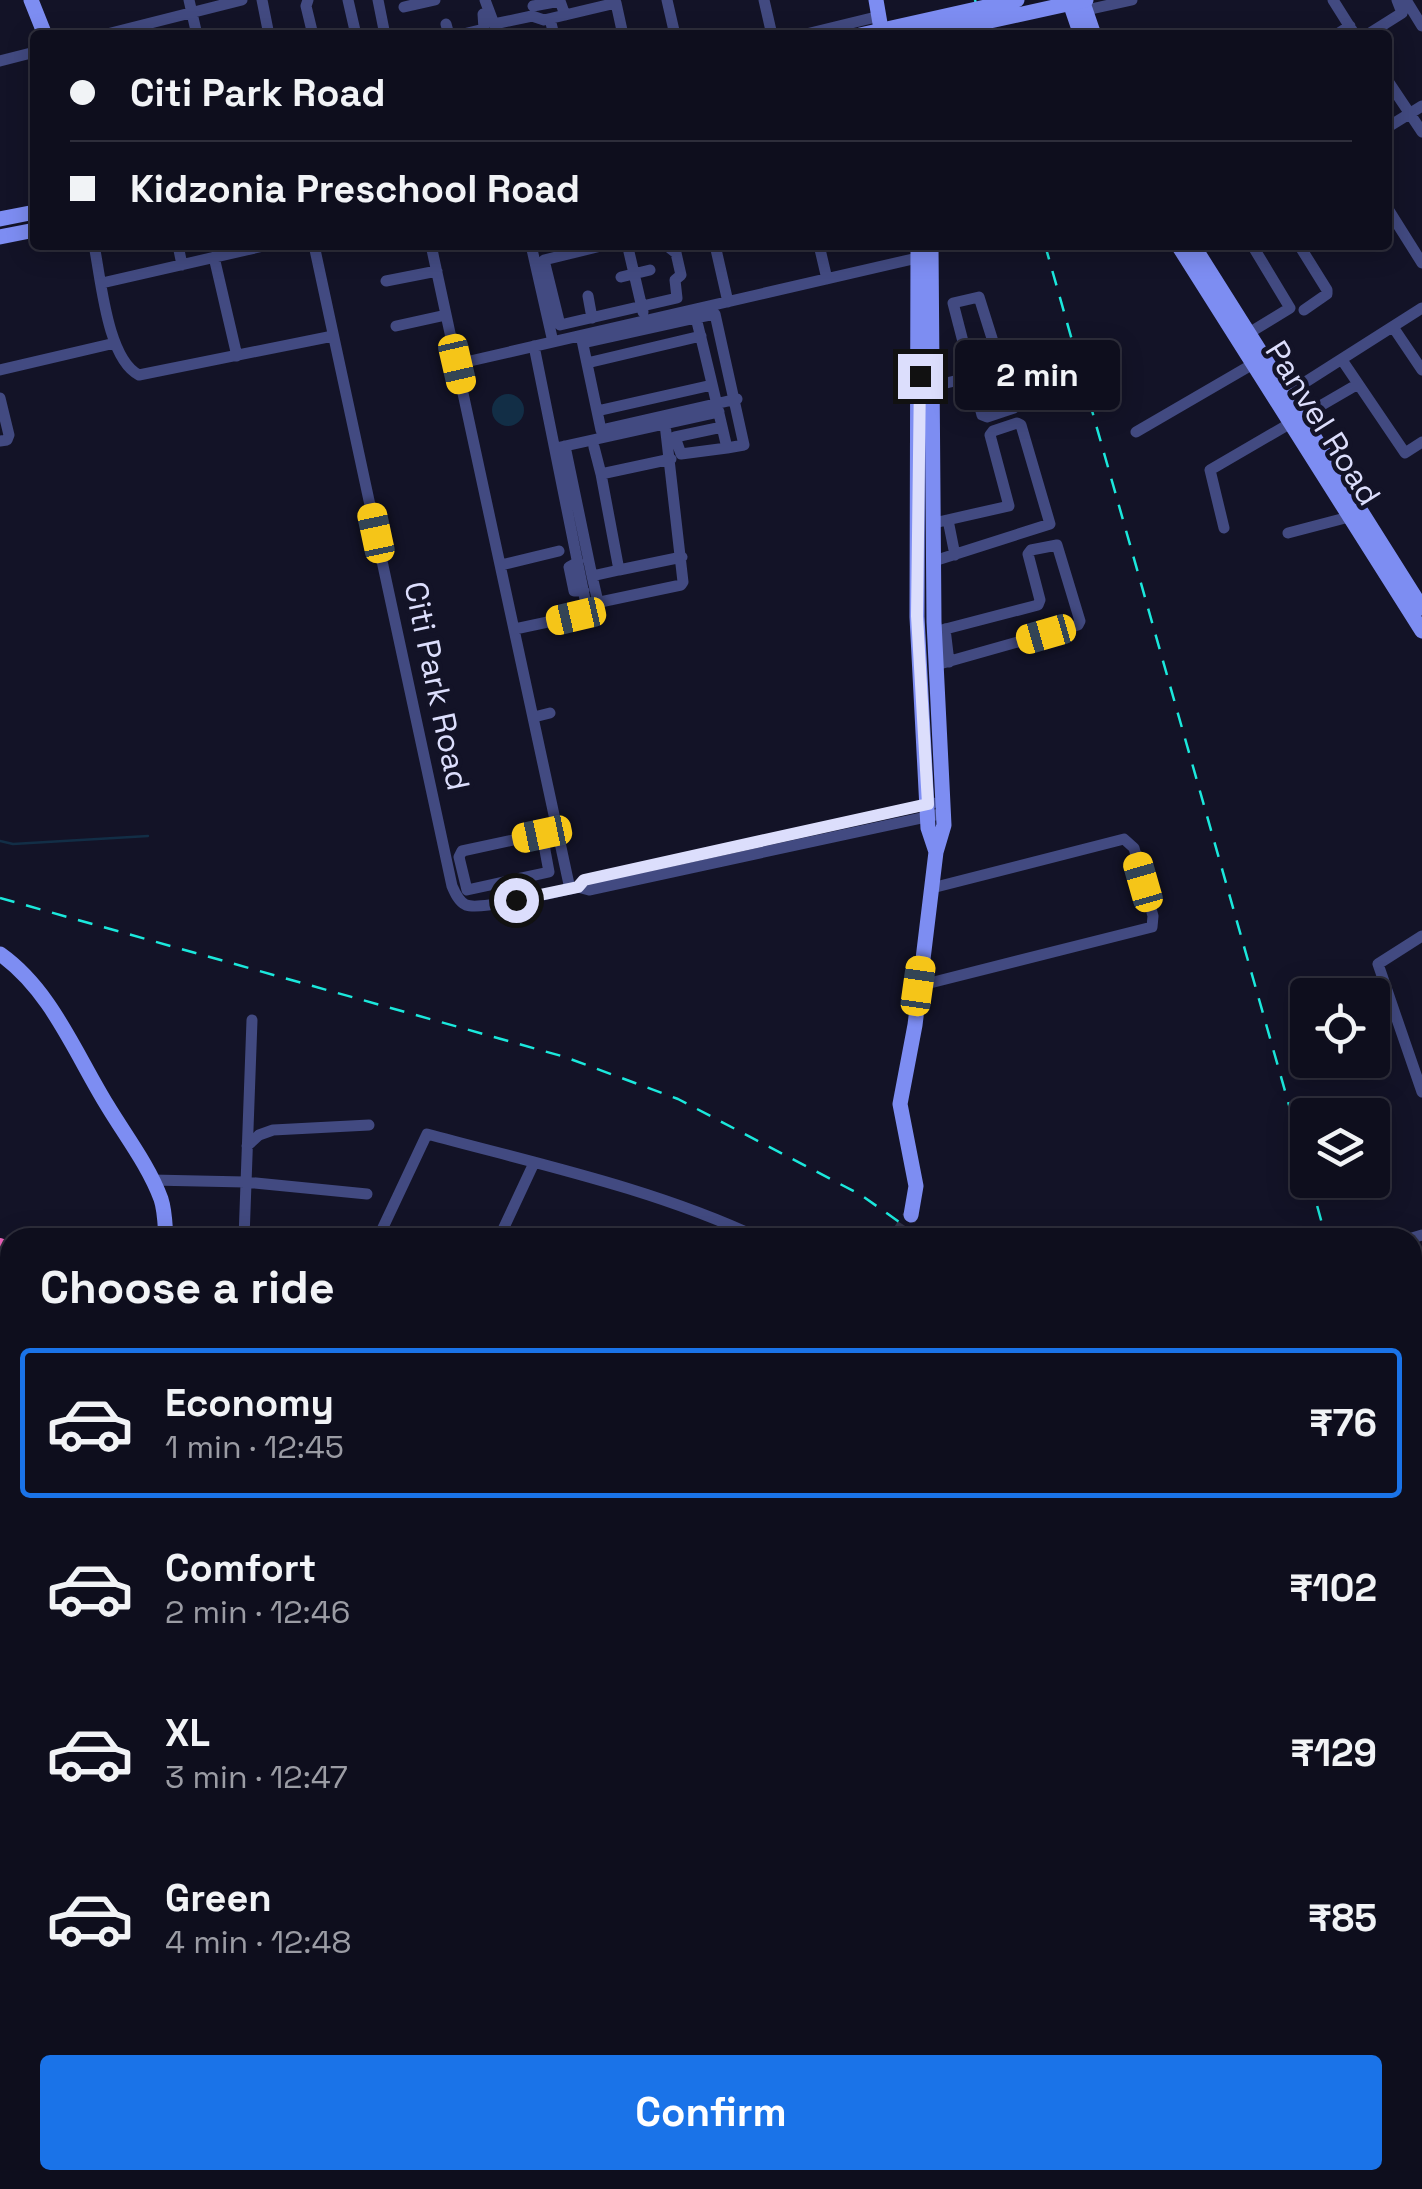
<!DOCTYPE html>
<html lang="en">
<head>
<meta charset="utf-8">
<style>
  body { margin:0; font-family:"Space Grotesk",sans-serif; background:#1c1c2a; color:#f1f3f6; height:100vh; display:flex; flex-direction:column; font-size:38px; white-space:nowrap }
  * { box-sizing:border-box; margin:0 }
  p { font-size:32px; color:#9b9ca4 }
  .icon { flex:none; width:55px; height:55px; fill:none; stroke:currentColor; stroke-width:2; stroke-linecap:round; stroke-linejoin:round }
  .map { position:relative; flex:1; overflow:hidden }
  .sheet { position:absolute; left:0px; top:1228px; width:1422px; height:962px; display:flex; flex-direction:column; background:#0e0e1d; border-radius:30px 30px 0 0; box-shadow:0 5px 25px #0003,0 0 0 2px #2e2e3b }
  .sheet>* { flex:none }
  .guide { position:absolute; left:30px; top:30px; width:1362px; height:220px; border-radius:10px; box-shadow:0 5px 25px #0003,0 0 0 2px #2e2e3b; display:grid; align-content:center; height:220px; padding:0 40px; background:#0e0e1d }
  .fabs { position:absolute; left:1290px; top:978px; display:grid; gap:20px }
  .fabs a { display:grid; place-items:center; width:100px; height:100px; border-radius:10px; background:#0e0e1d; box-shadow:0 5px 25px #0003,0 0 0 2px #2e2e3b; font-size:50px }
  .end { position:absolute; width:45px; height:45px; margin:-22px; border:12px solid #dcdefc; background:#111; box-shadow:0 0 0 5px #111 }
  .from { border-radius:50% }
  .bubble { position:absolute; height:70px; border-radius:10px; background:#0e0e1d; box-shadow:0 5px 25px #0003,0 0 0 2px #2e2e3b; font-size:32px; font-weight:600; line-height:70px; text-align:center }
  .car { position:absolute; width:30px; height:60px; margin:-30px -15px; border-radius:12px; box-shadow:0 0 8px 2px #0007; background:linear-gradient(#f5c518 24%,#345 0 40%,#f5c518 0 76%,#345 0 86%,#f5c518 0) }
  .guide b { display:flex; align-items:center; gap:35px; height:95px; font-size:38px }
  .guide b+b { border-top:2px solid #2e2e3b }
  .guide i { width:25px; height:25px; background:#f1f3f6 }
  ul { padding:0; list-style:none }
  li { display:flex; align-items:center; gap:30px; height:150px; margin:0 20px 15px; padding:0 20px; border:5px solid transparent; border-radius:10px }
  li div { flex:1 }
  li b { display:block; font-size:38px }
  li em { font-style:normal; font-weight:600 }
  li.selected { border-color:#1a73e8 }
  li>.icon { width:90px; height:90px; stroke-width:1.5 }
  h2 { padding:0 40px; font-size:45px; line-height:120px }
  .cta { display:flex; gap:20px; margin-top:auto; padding:20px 40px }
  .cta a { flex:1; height:115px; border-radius:10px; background:#1a73e8; color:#fff; font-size:40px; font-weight:600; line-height:115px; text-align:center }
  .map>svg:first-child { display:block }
  .water { fill:#122e46 }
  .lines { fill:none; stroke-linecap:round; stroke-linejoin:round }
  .stream { stroke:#122e46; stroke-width:2.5 }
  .secondary-tunnel { stroke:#313147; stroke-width:15; stroke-dasharray:15 8; stroke-linecap:butt }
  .street { stroke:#424a81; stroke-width:11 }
  .secondary { stroke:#7d8df2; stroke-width:15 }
  .primary { stroke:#ab6ef1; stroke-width:18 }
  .highway { stroke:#ef63bd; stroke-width:20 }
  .rail { stroke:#1be8dc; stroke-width:2.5; stroke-dasharray:15 12; stroke-linecap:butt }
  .secondary-bridge { stroke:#7d8df2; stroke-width:15 }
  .route { stroke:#dcdefc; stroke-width:12 }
  .labels { text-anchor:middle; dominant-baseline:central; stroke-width:9; stroke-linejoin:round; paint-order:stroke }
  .street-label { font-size:32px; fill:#dcdefc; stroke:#131327 }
</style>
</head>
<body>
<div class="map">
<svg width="1422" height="2189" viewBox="0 0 1422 2189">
  <rect width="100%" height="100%" fill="#131327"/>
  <path class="water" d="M492 410a16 16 0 1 1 32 0a16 16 0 1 1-32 0Z
    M709 2180H1106L1110 2189H706Z"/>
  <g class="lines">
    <path class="stream" d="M0 841 13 844 148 836"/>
    <path class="secondary-tunnel" d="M896 1238 911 1215"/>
    <path class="street" d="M189 0 197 35
      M262 0 269 35
      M308 0 306 6 313 35
      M348 0 356 35
      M378 0 385 35
      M485 0 494 24 532 16 544 20 616 3 623 35
      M667 0 675 35
      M764 0 772 35
      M1333 0 1355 35
      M1406 0 1422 26
      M533 6 560 1 565 15
      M404 7 435 0
      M1082 11 1132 0
      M550 19 554 35
      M446 24 449 35
      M103 35 242 0
      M459 35 484 29 483 14
      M802 35 880 16
      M1336 35 1350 26
      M1367 35 1402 13 1397 0
      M0 61 35 52
      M1388 81 1422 132
      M1388 127 1422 106
      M1388 209 1422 263
      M94 245C101 279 107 359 139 375L333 336
      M178 245 182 265
      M314 245 452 886C455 893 459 902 466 905 482 911 558 891 578 887L589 890 944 813
      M431 245 570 889
      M531 245 553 342
      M605 245 544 260 560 325 677 298 675 280 681 275 676 253 666 245
      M715 245 728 302
      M819 245 827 279
      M1299 245 1327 290V294L1304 310
      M629 252 643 312
      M214 257 237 356
      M621 277 650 270
      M386 281 437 271
      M102 283 268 245
      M588 296 592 318
      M979 297 1014 408 987 417 982 415 953 303Z
      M396 326 446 315
      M1393 327 1422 370
      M1249 333 1290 308 1252 245
      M582 340 601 430 737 399
      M583 343 696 318 715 314 744 445 727 448C717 405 707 361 696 318L695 310
      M534 346 587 609
      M1342 360 1405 453 1422 442
      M587 363 701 336
      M457 364 926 256
      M0 370 115 343
      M934 386 971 377
      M1282 397 1422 308
      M0 398 9 435 7 440 0 441
      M597 411 712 385
      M722 427 675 437 681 454 727 448
      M1136 432 1253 364
      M565 446 592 576
      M594 447 601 474
      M556 448 719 412
      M671 459 601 474 619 570 682 557
      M948 520 955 555
      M1224 528 1210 470 1358 384
      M1288 533 1349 517
      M934 561 1050 524 1021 425 1017 423 993 431 990 435 1009 506 934 523
      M578 562 569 567 574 591H584
      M501 565 559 551
      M598 602 592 576 619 570
      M586 605 681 585 683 582 665 424
      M515 629 576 616
      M945 629 949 662
      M934 632 1038 605 1040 600 1028 554 1031 550 1057 545 1080 621 1078 625 936 665
      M534 717 550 713
      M542 834 549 872 467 890 459 857 462 851 559 830
      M578 887 585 880 933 803
      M1422 936 1378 964 1422 1092
      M918 986 1152 927 1153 916 1134 848 1124 839 932 888
      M247 1146 259 1135 273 1130 369 1125
      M152 1180 245 1182 367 1194
      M244 1238 252 1020
      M378 1238 427 1134C538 1164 655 1189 759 1238
      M499 1238 534 1163
      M1412 1238 1422 1235
      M0 1611 10 1609
      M1412 1797 1422 1790
      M1412 1844 1422 1837
      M0 1845 10 1843
      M1412 1920 1422 1918
      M1412 1996 1422 2006
      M170 2180 171 2189
      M188 2180 190 2189
      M533 2180 615 2189
      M1169 2180 1171 2189
      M1194 2180 1196 2189
      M1316 2180 1326 2189
      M22 2189 53 2180 66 2189
      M360 2189 428 2180"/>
    <path class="secondary" d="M31 0 45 35
      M876 0 882 35
      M1069 0 1081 35
      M1082 0 1094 35
      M0 219 35 212
      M0 237 35 230
      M918 245 917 617 928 828 936 852
      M1178 245 1422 631
      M1193 245 1422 608
      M0 954C51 990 75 1053 107 1105 125 1135 149 1166 161 1199 165 1211 165 1225 166 1238
      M911 1215 916 1186 900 1104 915 1025 936 852 944 825 934 622 931 245
      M0 1444 10 1493
      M1412 2105 1422 2115
      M114 2180 116 2189
      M350 2180 352 2189
      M644 2180 645 2189
      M1120 2180 1123 2189"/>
    <path class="primary" d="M0 1365 10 1363
      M1412 1813 1422 1805
      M1412 1832 1422 1825"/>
    <path class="highway" d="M0 1248 10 1262
      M0 1345 10 1354
      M1412 2025 1422 2035
      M1412 2045 1422 2055
      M1412 2082 1422 2092"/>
    <path class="rail" d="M975 0 985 35
      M1045 245 1308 1172
      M0 898 565 1057 678 1099 861 1195 922 1238
      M1310 1180 1326 1238
      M1412 1446 1422 1465
      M1412 1597 1422 1604"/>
    <path class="secondary-bridge" d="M860 35 1017 0
      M926 35 1086 0"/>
  </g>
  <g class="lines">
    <path class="route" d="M516 900 578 887 584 880 928 804 917 616 920 376"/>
  </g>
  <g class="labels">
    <g class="street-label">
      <text transform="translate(1323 423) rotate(58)">Panvel Road</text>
      <text transform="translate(437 686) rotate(78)">Citi Park Road</text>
    </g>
  </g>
</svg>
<div class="fabs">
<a><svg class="icon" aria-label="locate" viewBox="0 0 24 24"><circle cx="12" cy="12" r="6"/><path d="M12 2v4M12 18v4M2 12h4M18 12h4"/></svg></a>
<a><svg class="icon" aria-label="layers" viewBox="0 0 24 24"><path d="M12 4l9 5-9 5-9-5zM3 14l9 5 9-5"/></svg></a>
</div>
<i class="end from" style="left:516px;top:900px"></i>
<i class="end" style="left:920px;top:376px"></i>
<div class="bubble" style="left:955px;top:340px;width:165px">2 min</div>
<i class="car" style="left:457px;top:364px;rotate:167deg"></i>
<i class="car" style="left:376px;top:533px;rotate:348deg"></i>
<i class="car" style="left:576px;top:616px;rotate:257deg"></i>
<i class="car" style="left:1046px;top:634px;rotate:254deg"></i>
<i class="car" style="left:542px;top:834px;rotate:258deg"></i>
<i class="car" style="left:1143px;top:882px;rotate:344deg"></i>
<i class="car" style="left:918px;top:986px;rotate:8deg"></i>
<div class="guide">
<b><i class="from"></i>Citi Park Road</b>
<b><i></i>Kidzonia Preschool Road</b>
</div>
<section class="sheet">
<h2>Choose a ride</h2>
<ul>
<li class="selected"><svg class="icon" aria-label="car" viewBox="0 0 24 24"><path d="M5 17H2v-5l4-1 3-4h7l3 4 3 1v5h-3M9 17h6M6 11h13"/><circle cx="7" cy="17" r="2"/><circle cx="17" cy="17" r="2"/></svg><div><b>Economy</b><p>1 min · 12:45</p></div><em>₹76</em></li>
<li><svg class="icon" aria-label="car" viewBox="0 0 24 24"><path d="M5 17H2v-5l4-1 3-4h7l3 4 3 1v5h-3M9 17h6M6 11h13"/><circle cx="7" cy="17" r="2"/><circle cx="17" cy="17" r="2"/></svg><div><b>Comfort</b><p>2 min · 12:46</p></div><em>₹102</em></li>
<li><svg class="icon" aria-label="car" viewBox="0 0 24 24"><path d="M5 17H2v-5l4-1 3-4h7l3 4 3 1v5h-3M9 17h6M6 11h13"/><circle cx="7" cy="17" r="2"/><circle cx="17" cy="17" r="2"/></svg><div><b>XL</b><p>3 min · 12:47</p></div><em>₹129</em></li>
<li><svg class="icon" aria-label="car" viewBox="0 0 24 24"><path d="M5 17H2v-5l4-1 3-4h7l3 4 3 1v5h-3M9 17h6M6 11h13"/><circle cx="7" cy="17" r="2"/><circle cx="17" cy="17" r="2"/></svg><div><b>Green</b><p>4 min · 12:48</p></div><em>₹85</em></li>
</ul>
<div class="cta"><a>Confirm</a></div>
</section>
</div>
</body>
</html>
